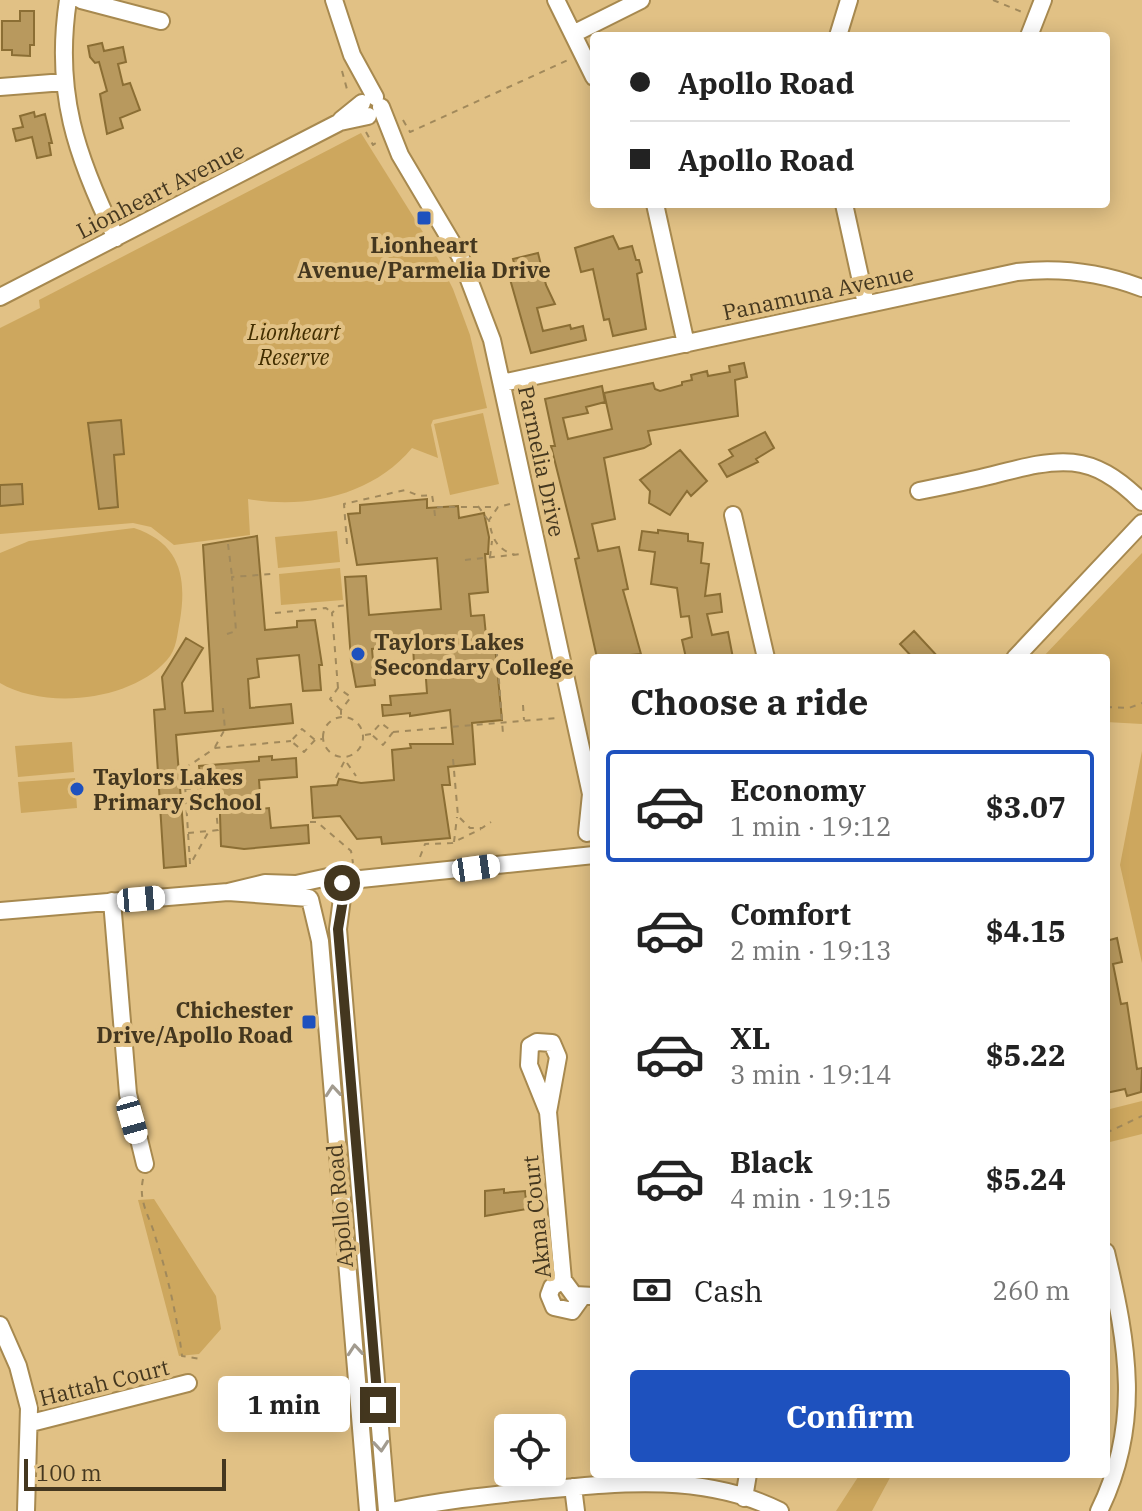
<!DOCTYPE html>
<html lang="en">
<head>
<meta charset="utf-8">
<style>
  body { margin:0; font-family:"IBM Plex Serif",serif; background:#f6f6f6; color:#222; height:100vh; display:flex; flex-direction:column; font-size:30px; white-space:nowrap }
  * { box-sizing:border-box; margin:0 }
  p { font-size:26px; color:#767676 }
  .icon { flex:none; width:44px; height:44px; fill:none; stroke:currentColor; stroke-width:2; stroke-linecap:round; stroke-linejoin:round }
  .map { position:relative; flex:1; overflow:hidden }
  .sheet { position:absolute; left:590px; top:654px; width:520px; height:824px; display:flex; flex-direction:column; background:#fff; border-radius:8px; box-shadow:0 4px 20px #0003 }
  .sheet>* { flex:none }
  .hud { position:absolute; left:590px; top:32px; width:520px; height:176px; border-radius:8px; box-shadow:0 4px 20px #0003; display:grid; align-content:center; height:176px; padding:0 40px; background:#fff }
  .fabs { position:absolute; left:494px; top:1414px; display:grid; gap:16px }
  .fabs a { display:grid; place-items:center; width:72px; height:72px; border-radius:8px; background:#fff; box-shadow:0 4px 20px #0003; font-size:40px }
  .scale { position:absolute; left:24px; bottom:20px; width:202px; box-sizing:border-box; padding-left:8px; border:4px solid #44371f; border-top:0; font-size:22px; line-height:28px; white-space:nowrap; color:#44371f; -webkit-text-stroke:6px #e1c185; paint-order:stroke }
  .end { position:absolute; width:36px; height:36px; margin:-18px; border:10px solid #44371f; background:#fff; box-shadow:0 0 0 4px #fff }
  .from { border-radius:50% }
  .bubble { position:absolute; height:56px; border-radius:8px; background:#fff; box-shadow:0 4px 20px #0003; font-size:26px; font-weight:700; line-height:56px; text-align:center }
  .car { position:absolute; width:24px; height:48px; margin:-24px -12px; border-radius:10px; box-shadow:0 0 6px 2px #0007; background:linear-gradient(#fff 24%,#345 0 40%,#fff 0 76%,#345 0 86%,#fff 0) }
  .hud b { display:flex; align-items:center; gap:28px; height:76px; font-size:30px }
  .hud b+b { border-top:2px solid #e0e0e0 }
  .hud i { width:20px; height:20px; background:#222 }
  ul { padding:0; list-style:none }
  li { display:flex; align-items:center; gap:24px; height:112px; margin:0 16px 12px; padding:0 24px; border:4px solid transparent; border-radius:8px }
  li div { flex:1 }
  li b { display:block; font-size:30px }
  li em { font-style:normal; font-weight:700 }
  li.on { border-color:#1e51be }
  li>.icon { width:72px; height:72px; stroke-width:1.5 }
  h2 { padding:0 40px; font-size:36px; line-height:96px }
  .pay { display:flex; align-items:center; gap:20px; height:88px; padding:0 40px; font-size:30px }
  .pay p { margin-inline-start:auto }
  .action { display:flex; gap:16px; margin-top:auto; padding:16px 40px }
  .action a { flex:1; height:92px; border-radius:8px; background:#1e51be; color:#fff; font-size:32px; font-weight:700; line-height:92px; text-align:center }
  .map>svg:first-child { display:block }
  .green { fill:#cda75e }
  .building { fill:#b8995e; stroke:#8b6e34; stroke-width:2 }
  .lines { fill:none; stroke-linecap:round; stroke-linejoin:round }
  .minor-casing { stroke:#a7894f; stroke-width:20 }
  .path { stroke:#a1895b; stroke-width:2; stroke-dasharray:6 6; stroke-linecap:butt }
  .minor { stroke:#fff; stroke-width:16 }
  .oneway { stroke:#a29b8f }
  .route { stroke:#44371f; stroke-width:10 }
  .poi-dot { fill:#1e51be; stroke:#e1c185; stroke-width:3 }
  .labels { text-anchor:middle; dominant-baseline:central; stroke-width:8; stroke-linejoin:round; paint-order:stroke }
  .street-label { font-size:22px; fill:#44371f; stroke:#e1c185 }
  .poi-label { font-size:22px; font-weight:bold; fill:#44371f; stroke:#e1c185; text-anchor:start }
  .park-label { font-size:22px; font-style:italic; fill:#422e00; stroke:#e1c185 }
</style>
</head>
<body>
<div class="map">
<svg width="1142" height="1511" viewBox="0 0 1142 1511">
  <rect width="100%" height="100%" fill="#e1c185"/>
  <path class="green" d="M361 133 431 245 453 289 470 335 487 408 433 420 431 425 438 458 412 448C372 496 307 509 248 499L250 535 174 545 151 527 133 523 0 534V328L40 308 39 300Z
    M483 413 499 484 450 495 434 424Z
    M134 528C180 543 187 577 180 620 177 635 177 649 167 660 131 701 46 710 0 683V553L29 541Z
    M337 531 340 562 278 568 275 537Z
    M1142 553V724L1106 722V658H1042Z
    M340 568 343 600 281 605 279 574Z
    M72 742 74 772 18 777 15 746Z
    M1142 751V963L1120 865Z
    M75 778 77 808 21 813 18 782Z
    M1142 1101V1134L1106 1143V1110Z
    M154 1199 216 1296 221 1329 199 1354 179 1356 138 1200Z
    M860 1474H892L872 1511H836Z"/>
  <path class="building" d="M20 11H34V45H30V56L12 55V50H2V21H20Z
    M102 43 104 51 123 47 126 62 118 64 123 85 130 83 140 110 120 118 123 128 107 134 100 94 107 91 99 62 95 63 90 57 88 46Z
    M34 112 35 117 45 114 52 143H49L51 155 37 158 32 137 16 141 13 129 23 127 20 116Z
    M613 236 619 249 632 246 636 260H639L642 272 637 274 646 329 613 336 609 319 604 320 593 269 581 272 575 248Z
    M538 253 546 285 555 304 537 308 543 331 570 325 571 329 583 326 586 340 531 353 508 272 516 271 513 259Z
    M744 363 747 377 735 380 738 416 648 431 651 444 644 448 604 458 615 519 592 524 598 551 619 547 628 589 623 590 641 654 597 658 575 559 579 558 551 446H555L545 399 602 386 605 402 586 407 588 413 563 418 568 439 612 429 604 393 653 383 655 389 660 391 682 385V382L692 380 691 375 707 371 708 376 730 372 729 366Z
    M121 420 124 454 114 455 118 507 99 509 88 423Z
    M765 432 774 448 756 459 758 462 727 477 719 464 733 456 729 450Z
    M680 450 707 481 691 496 687 491 670 515 649 503 650 491 640 480Z
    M22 484 23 504 0 506V485Z
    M427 499V508L458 506 459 518 484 513 489 537 488 554H485L488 592 469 594 471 616 484 615 487 646H495L502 720 472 723 475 764 448 767 450 785H442L450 838 382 844 381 837 357 839 340 816 313 818 311 787 337 785 339 779 361 783 394 780 392 750 411 748 410 744H453L450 710 410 716V713L383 716 382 705H391L390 696 427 693 425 665 414 664 413 645 372 649 375 685 356 687 351 660 345 577 366 576 369 615 441 609 437 558 357 565 348 514 360 513V505Z
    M658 530 688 534V541L703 543 701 563 709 564 705 596 720 594 722 612 707 614 712 635 728 632 733 658H686L682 640 692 637 689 616 681 617 677 588 651 584 655 552 639 550 642 531 658 533Z
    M257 536 265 630 297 627V621L315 620 322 665H319L321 690 303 691 299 655 257 659 259 677 248 679 250 708 291 704 293 723 176 735 186 866 164 868 154 710 165 709 162 677 186 638 203 648 182 683 185 713 213 711 203 545Z
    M914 631 939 658H913L900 644Z
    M272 756V760L296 758 297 777 259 780 261 809 269 808 271 828 308 825 309 843 244 849 221 846 219 783 201 785 199 766 259 761V757Z
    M1117 938 1122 962 1113 964 1121 1004 1127 1003 1137 1069 1142 1068 1141 1092 1127 1096 1125 1089 1106 1093V1016L1109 1015 1106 941Z
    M504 1189V1193L525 1191 527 1209 485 1216V1191Z"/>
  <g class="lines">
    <g class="minor-casing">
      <path id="minor" d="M68 0C54 92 76 156 116 238
        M81 0 161 21
        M334 0 352 55 375 97
        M556 0 594 77
        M573 34 641 0
        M838 36 849 0
        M1029 36 1043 0
        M0 87 64 82
        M381 107 400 155 460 256 492 340 591 794 587 833
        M341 120 362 103
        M655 204 686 344
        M844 204 866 304
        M0 297 340 122 368 116
        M502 383 1017 272C1061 267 1100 272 1142 288
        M919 491C944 486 969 481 993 475 1059 458 1090 450 1142 502
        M733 515 766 658
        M1015 658 1142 523
        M228 892 265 883 296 884 328 877 351 880 594 855
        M342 898 338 929 387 1511
        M310 899 320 941 368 1511
        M112 901 128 1094 145 1164
        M0 911 228 892 309 898
        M548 1112 529 1065 530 1046 537 1042 552 1043 558 1057 548 1112 563 1280 574 1295 594 1296
        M563 1280 552 1287 549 1295 554 1307 572 1311 582 1297
        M0 1325 18 1366 29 1408 26 1511
        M31 1423 188 1383
        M573 1487 576 1511
        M744 1498 748 1474
        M392 1511C438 1501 484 1496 532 1491 614 1483 703 1472 780 1511
        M1099 1511C1142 1424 1128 1345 1106 1252"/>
    </g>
    <path class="path" d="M993 0 1022 12
      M342 71 348 93
      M403 120 410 132 568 60
      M366 132 373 145 379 141
      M510 504 498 507 489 520C492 538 496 549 515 555
      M478 506 488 520
      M435 516 434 507H497
      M228 544 232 576
      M347 544 344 504 405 490 419 496 432 495 434 507
      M490 557 492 541
      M465 560 521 554
      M275 613 326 608 331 612
      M227 634 236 631 232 577 271 574
      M497 654 503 734
      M338 688 332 613 339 606 348 605
      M523 705 524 720
      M1106 707 1129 708 1142 703
      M341 710 330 699 338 688 351 697 341 710V715
      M323 737a20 20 0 1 1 40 0a20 20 0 1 1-40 0Z
      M393 732 556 718
      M365 735 371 734 381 723 393 732 383 745 371 734
      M315 740 304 752 291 741 302 729 315 740 322 739
      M215 747 225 729 223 708
      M453 759 458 816 470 828H482L491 822
      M347 763 356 776
      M336 778 346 758
      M185 789 214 787 218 830 209 831
      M310 822H317L351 851 353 863
      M188 833 209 831 191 863
      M454 842 457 817
      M420 857 425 844 452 843 481 829
      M190 864 184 769 215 748 291 741
      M1106 1133 1142 1116
      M143 1179C138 1203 150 1216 156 1239 168 1277 177 1316 182 1356L201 1359"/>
    <use href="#minor" class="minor"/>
  </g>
  <defs><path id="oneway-chevron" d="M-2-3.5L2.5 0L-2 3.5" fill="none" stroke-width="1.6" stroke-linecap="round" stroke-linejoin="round" transform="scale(2)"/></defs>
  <g class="oneway">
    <use href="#oneway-chevron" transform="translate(333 1091) rotate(-95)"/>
    <use href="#oneway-chevron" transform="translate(355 1350) rotate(-95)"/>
    <use href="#oneway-chevron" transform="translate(381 1446) rotate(85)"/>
  </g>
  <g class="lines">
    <path class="route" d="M342 883 344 894 338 929 378 1405"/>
  </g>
  <g class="poi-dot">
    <rect x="416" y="210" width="16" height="16" rx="4"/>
    <circle cx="358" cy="654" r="8"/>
    <circle cx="77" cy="789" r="8"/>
    <rect x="301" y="1014" width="16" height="16" rx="4"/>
  </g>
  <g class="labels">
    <g class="street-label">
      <text transform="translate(160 190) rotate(-27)">Lionheart Avenue</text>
      <text transform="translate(818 292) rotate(-12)">Panamuna Avenue</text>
      <text transform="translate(542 461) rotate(78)">Parmelia Drive</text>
      <text transform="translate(339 1206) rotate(-95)">Apollo Road</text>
      <text transform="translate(536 1217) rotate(-96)">Akma Court</text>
      <text transform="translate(104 1382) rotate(-14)">Hattah Court</text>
    </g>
    <g class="poi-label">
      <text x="424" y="244" text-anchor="middle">Lionheart<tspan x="424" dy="25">Avenue/Parmelia Drive</tspan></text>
      <text x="374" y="641">Taylors Lakes<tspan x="374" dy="25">Secondary College</tspan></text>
      <text x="93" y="776">Taylors Lakes<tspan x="93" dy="25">Primary School</tspan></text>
      <text x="293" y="1009" text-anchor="end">Chichester<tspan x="293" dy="25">Drive/Apollo Road</tspan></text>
    </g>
    <g class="park-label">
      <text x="294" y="331">Lionheart<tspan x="294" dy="25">Reserve</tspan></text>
    </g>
  </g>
</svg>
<div class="fabs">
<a><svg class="icon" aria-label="locate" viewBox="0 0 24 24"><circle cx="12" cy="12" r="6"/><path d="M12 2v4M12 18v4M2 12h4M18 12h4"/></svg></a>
</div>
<div class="scale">100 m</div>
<i class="end from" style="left:342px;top:883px"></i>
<i class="end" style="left:378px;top:1405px"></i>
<div class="bubble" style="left:218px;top:1376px;width:132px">1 min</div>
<i class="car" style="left:476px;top:868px;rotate:82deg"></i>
<i class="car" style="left:141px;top:899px;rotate:85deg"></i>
<i class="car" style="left:132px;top:1120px;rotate:164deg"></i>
<div class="hud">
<b><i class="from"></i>Apollo Road</b>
<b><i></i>Apollo Road</b>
</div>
<section class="sheet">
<h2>Choose a ride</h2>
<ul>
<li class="on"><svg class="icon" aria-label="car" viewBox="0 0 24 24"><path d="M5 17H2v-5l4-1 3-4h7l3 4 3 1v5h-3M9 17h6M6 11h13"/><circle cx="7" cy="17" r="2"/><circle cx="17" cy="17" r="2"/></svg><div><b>Economy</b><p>1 min · 19:12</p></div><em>$3.07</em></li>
<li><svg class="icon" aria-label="car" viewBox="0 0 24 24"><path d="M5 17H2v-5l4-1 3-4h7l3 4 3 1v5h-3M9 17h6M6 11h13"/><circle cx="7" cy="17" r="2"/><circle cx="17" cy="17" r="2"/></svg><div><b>Comfort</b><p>2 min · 19:13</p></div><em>$4.15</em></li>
<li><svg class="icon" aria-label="car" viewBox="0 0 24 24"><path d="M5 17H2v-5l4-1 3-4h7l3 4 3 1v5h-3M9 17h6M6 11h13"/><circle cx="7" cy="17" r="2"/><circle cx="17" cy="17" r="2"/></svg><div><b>XL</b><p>3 min · 19:14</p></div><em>$5.22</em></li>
<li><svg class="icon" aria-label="car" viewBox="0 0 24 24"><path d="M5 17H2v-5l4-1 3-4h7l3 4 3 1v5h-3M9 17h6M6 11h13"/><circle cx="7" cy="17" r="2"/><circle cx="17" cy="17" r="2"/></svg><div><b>Black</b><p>4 min · 19:15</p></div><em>$5.24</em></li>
</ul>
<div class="pay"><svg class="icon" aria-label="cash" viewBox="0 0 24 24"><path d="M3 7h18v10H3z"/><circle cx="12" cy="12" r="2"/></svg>Cash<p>260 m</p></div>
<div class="action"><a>Confirm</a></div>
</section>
</div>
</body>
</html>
